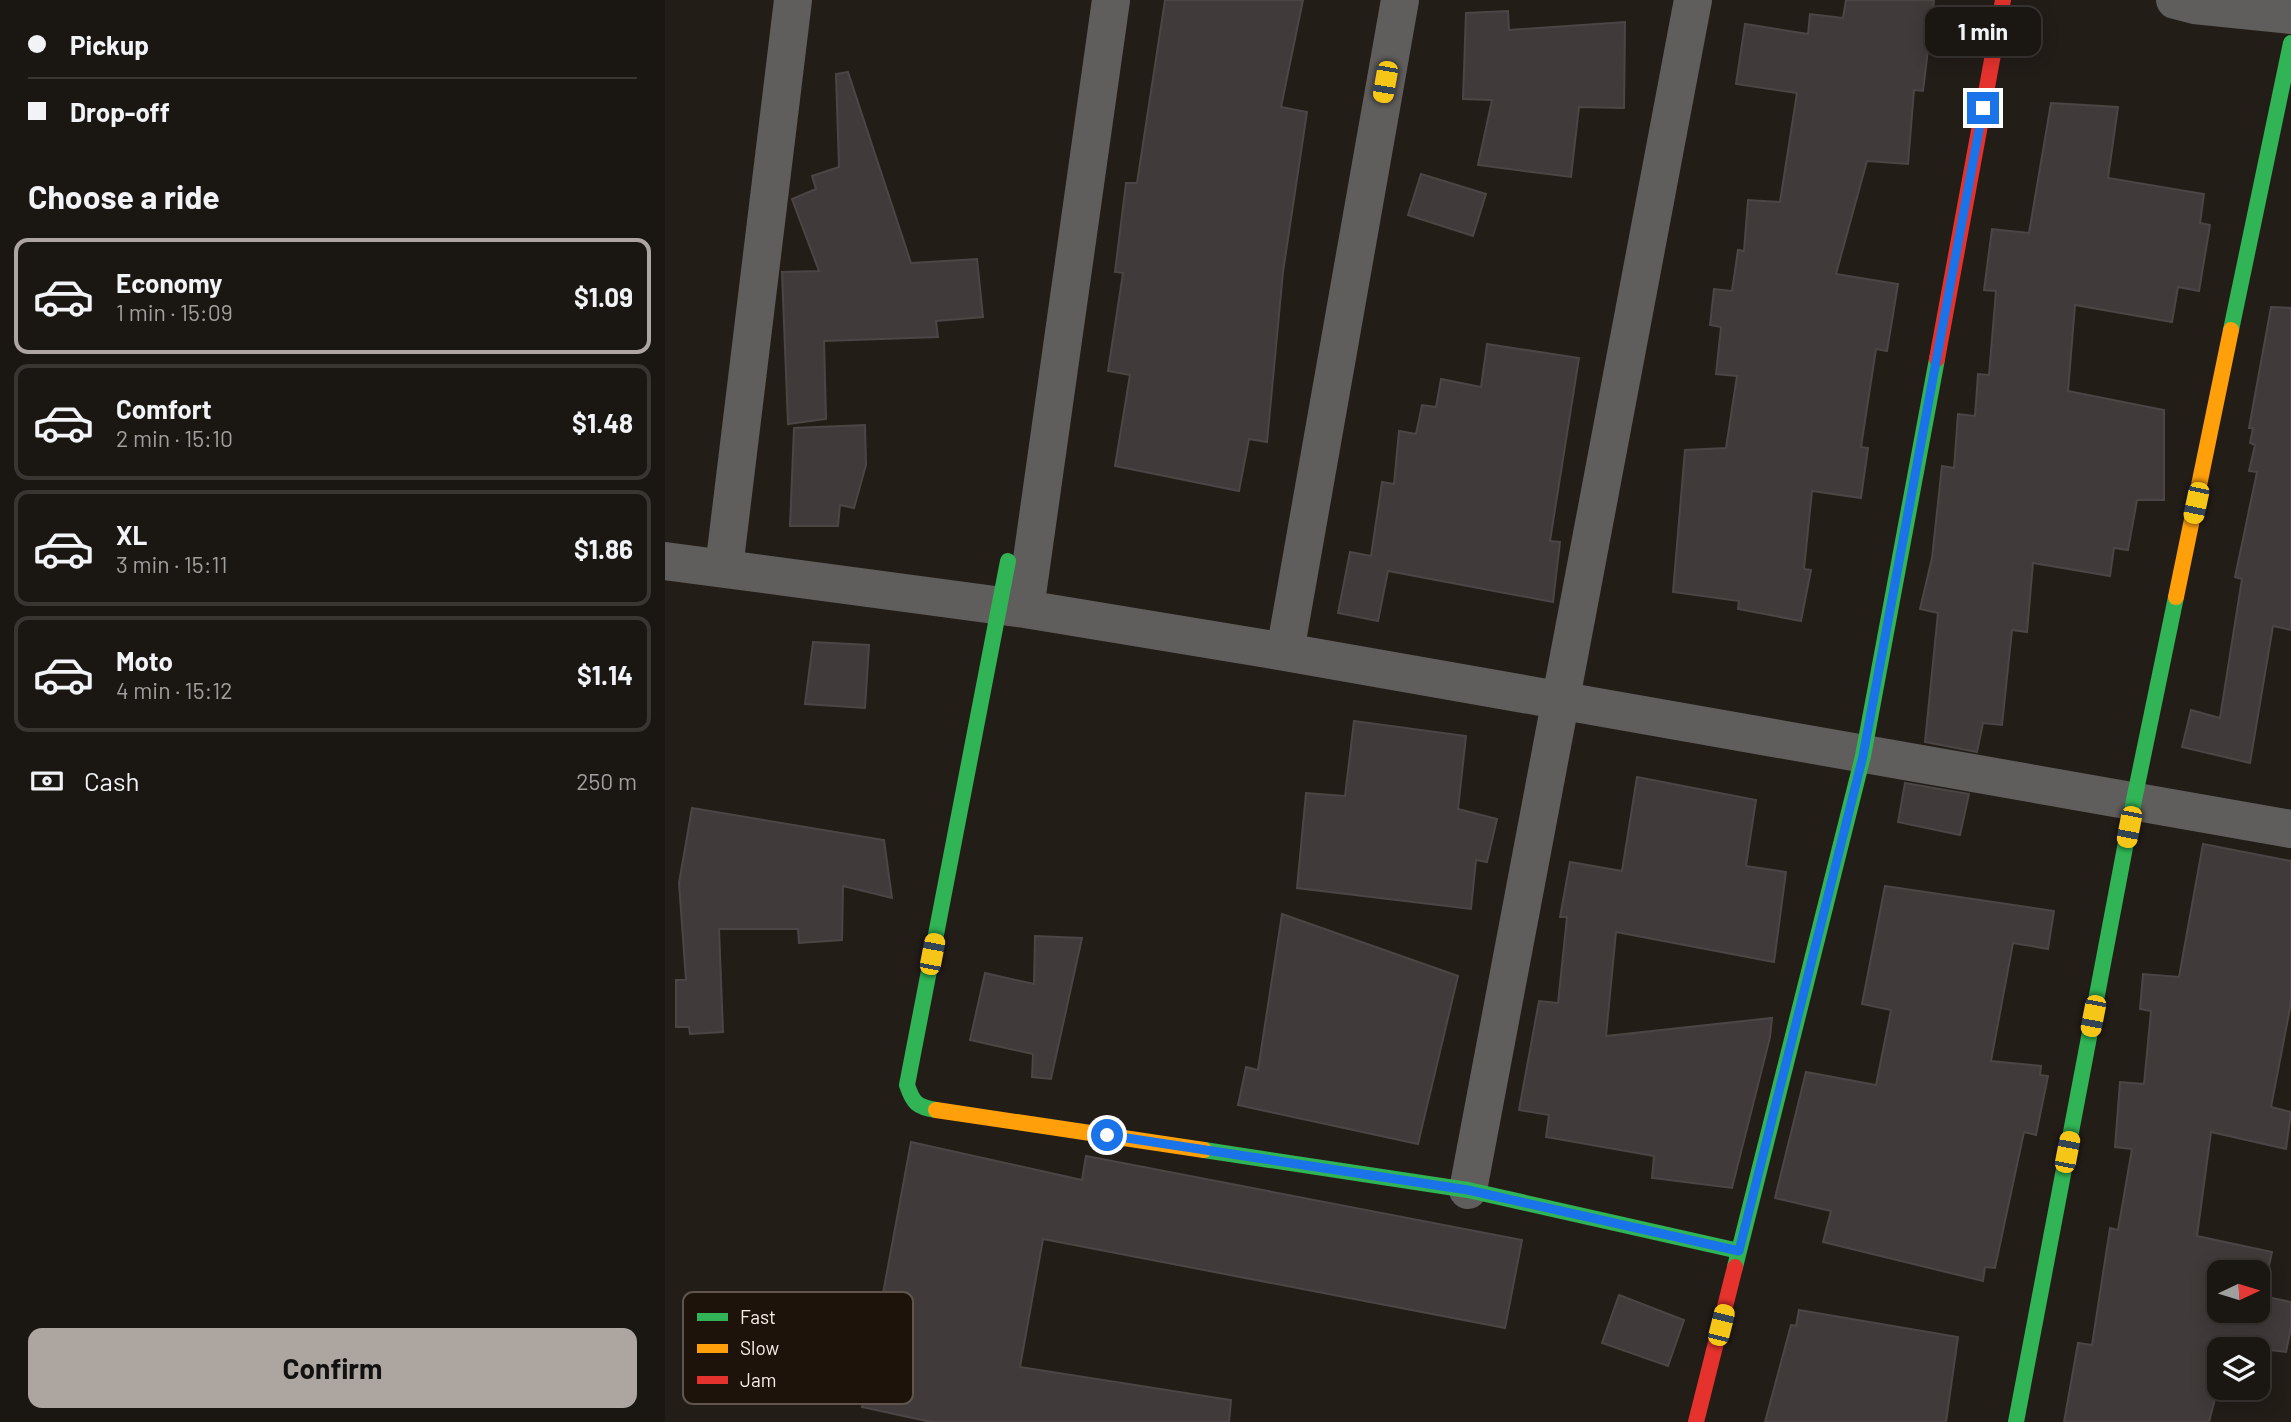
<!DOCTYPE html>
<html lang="en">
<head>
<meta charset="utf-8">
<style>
  body { margin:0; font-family:Barlow,sans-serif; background:#272320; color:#f1f3f6; height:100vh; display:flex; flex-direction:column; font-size:26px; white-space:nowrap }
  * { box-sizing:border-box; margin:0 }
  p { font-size:23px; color:#9f9f9f }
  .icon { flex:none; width:38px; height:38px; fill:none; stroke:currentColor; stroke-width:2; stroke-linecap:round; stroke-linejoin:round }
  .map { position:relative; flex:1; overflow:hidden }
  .panel { display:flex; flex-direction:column; background:#1a1612; width:665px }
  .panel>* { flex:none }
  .hud { display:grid; align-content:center; height:154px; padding:0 28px; background:#1a1612 }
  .needle { width:46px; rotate:86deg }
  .tools { position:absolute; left:1542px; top:1260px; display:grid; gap:14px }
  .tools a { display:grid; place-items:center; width:63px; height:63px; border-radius:14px; background:#1a1612; box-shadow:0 4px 18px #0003,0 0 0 2px #383532; font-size:35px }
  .end { position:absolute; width:32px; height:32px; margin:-16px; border:9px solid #1a73e8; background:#fff; box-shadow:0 0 0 4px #fff }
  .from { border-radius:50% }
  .bubble { position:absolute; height:49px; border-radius:14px; background:#1a1612; box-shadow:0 4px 18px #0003,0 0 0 2px #383532; font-size:23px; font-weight:700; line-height:49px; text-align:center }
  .car { position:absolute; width:21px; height:42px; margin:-21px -10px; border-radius:9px; box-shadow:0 0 5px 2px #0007; background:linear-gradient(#f5c518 24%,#345 0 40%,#f5c518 0 76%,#345 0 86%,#f5c518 0) }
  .hud b { display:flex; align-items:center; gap:24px; height:66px; font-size:26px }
  .hud b+b { border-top:2px solid #383532 }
  .hud i { width:18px; height:18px; background:#f1f3f6 }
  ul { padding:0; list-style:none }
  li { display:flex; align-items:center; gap:21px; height:116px; margin:0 14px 10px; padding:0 14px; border:4px solid #383532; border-radius:14px }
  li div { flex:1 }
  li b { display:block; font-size:26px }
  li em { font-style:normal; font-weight:700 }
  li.on { border-color:#ada6a0 }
  li>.icon { width:63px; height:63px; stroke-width:1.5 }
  h2 { padding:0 28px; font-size:32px; line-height:84px }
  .pay { display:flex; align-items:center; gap:18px; height:77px; padding:0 28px; font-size:26px }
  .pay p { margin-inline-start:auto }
  .button { display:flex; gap:14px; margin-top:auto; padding:14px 28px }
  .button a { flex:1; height:80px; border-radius:14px; background:#ada6a0; color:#111; font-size:28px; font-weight:700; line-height:80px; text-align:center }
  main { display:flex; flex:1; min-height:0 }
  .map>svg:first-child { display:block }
  .building { fill:#403b3a; stroke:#4b4645; stroke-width:2; fill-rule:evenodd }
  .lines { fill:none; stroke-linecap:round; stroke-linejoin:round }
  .street { stroke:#605e5d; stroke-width:38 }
  .fast { stroke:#30b455; stroke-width:16 }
  .slow { stroke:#ff9f0a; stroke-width:16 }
  .jam { stroke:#e5322d; stroke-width:16 }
  .route { stroke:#1a73e8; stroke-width:9 }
  .key { fill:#1e130b; stroke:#5f554e; stroke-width:2 }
  .key-label { font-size:19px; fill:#f7efe9 }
</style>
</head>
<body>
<main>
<section class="panel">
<div class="hud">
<b><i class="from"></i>Pickup</b>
<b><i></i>Drop-off</b>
</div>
<h2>Choose a ride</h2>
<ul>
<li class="on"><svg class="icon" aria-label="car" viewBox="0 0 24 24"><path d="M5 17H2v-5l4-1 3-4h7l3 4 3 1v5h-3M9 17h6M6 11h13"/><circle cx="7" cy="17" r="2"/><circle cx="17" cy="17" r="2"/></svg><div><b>Economy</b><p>1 min · 15:09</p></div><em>$1.09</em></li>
<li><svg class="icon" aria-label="car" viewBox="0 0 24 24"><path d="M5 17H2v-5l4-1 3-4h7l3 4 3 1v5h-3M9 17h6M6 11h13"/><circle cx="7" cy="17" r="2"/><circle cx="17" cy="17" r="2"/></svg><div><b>Comfort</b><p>2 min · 15:10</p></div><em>$1.48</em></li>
<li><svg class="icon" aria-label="car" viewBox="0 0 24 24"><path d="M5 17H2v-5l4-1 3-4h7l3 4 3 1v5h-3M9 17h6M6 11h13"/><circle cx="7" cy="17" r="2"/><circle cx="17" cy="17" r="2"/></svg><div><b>XL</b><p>3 min · 15:11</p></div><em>$1.86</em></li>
<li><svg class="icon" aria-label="car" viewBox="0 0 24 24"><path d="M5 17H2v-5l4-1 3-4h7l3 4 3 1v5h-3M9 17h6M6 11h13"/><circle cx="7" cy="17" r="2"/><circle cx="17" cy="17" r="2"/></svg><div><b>Moto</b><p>4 min · 15:12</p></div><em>$1.14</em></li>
</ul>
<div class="pay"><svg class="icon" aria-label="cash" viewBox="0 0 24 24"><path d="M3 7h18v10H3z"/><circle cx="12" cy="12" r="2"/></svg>Cash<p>250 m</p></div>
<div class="button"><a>Confirm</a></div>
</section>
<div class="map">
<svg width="1626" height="1422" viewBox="0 0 1626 1422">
  <rect width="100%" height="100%" fill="#231d18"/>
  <path class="building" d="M500 0H638L616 107 642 112 618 272 602 442 584 439 574 491 450 466 465 375 443 371 458 273 450 272 461 183H472Z
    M1181 0H1269L1258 91 1249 90 1243 164 1202 161 1171 274 1233 284 1222 351 1211 349 1196 447 1203 448 1196 498 1147 491 1139 569 1146 570 1136 621 1073 609 1074 601 1008 592 1020 450 1061 448 1072 376 1051 374 1056 327 1045 325 1049 289 1067 291 1073 250 1079 251 1083 200 1115 202 1132 93 1071 84 1080 24 1143 34 1145 14 1178 18Z
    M843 11 844 30 960 22 959 108 914 107 906 177 813 165 827 100 798 99 801 13Z
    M183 72 246 263 312 259 318 317 271 321 273 337 159 341 161 419 123 424 117 272 154 271 127 199 151 189 147 176 174 167 171 74Z
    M1386 103 1453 107 1443 178 1539 194 1535 223 1545 225 1534 291 1513 287 1507 322 1410 305 1403 391 1499 410V500H1472L1463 550 1449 548 1445 576 1368 563 1362 632 1347 630 1337 725 1318 723 1312 752 1260 742 1273 613 1255 609 1267 558 1277 466 1289 468 1293 414 1310 416 1313 374 1324 375 1331 291 1319 290 1327 229 1364 233Z
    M756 174 821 194 808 236 743 215Z
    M1606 307 1626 308V630L1608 626 1585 763 1517 747 1526 710 1555 718 1577 579 1570 577 1592 472 1584 471 1590 445 1585 443 1588 428H1584Z
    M822 344 914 358 885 541 895 542 888 602 723 571 713 621 673 613 685 552 706 556 717 482 729 484 734 431 751 434 757 405 771 407 776 379 816 387Z
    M200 425 201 465 189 508 175 505 173 526H125L129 428Z
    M148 642 204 645 200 708 140 704Z
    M689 721 801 736 793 809 832 819 822 862 811 860 806 909 632 888 641 793 680 796Z
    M972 777 1091 800 1081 866 1121 872 1109 962 951 932 941 1036 1107 1018 1105 1037 1067 1188 987 1178 989 1156 881 1137 884 1115 854 1110 874 1001 893 1003 902 917H895L905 862 957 871Z
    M1240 783 1304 794 1295 835 1233 822Z
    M27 808 219 840 227 898 178 886 177 940 134 943 133 929H54L58 1032 25 1034 24 1027H11V980H21L14 883Z
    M1538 844 1626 861V1003L1606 1107 1626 1112 1621 1149 1546 1132 1532 1236 1607 1252 1597 1296 1626 1302V1328L1621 1352 1554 1344V1383L1544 1422H1399L1413 1343 1427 1345 1445 1228 1453 1230 1467 1149 1450 1147 1455 1082 1479 1084 1486 1011 1475 1009 1478 974 1514 977ZM1554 1272H1592V1311H1554Z
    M1220 886 1389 911 1383 949 1348 943 1326 1061 1376 1066 1375 1075 1383 1076 1371 1135 1359 1132 1330 1268 1320 1267 1318 1281 1158 1242 1166 1211 1110 1198 1141 1072 1211 1085 1226 1010 1197 1004Z
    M617 914 793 976 753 1144 573 1105 581 1067 593 1070Z
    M370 936 417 938 386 1079 367 1077 368 1054 305 1040 320 973 369 984Z
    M246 1142 417 1180 421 1156 857 1240 840 1328 378 1239 355 1367 566 1400 564 1422H266L197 1407Z
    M954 1295 1019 1320 1003 1366 937 1343Z
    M1134 1310 1293 1337 1281 1422H1100L1126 1325 1131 1326Z"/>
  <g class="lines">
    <path class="street" d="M1510 0 1529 5 1626 15
      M0 561 360 609 620 652 735 0
      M59 568 128 0
      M360 609 446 0
      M620 652 1626 829
      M803 1190 1028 0"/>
    <path class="fast" d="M1566 330 1626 43
      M271 1110C252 1107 248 1103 242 1085L343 561
      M539 1150 803 1190 1074 1251
      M1070 1267 1198 756 1272 359
      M1351 1422 1469 800 1511 597"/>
    <path class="slow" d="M1511 597 1566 330
      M271 1110 539 1150"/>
    <path class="jam" d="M1272 359 1338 0
      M1031 1422 1070 1267"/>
  </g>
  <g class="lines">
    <path class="route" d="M442 1135 803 1190 1074 1251 1198 756 1318 108"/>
  </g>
  <rect x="18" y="1292" width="230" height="112" rx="10" class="key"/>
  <rect x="32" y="1313" width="31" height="8" fill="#30b455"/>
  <rect x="32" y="1344" width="31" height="9" fill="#ff9f0a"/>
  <rect x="32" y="1376" width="31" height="8" fill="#e5322d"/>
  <g class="key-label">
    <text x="75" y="1324">Fast</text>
    <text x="75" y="1355">Slow</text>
    <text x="75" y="1387">Jam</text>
  </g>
</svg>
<div class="tools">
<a><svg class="needle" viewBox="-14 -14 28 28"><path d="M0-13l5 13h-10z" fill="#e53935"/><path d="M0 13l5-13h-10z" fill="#9f9f9f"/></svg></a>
<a><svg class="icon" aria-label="layers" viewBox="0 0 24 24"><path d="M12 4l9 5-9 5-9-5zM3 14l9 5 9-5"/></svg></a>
</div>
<i class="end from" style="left:442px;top:1135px"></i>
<i class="end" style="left:1318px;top:108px"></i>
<div class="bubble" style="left:1260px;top:7px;width:116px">1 min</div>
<i class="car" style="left:720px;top:82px;rotate:190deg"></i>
<i class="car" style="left:1531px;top:503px;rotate:192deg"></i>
<i class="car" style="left:1464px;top:827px;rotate:191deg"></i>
<i class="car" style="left:267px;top:954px;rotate:11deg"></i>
<i class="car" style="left:1428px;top:1016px;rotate:191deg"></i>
<i class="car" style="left:1402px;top:1152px;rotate:11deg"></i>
<i class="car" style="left:1056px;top:1325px;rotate:14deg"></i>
</div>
</main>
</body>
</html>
